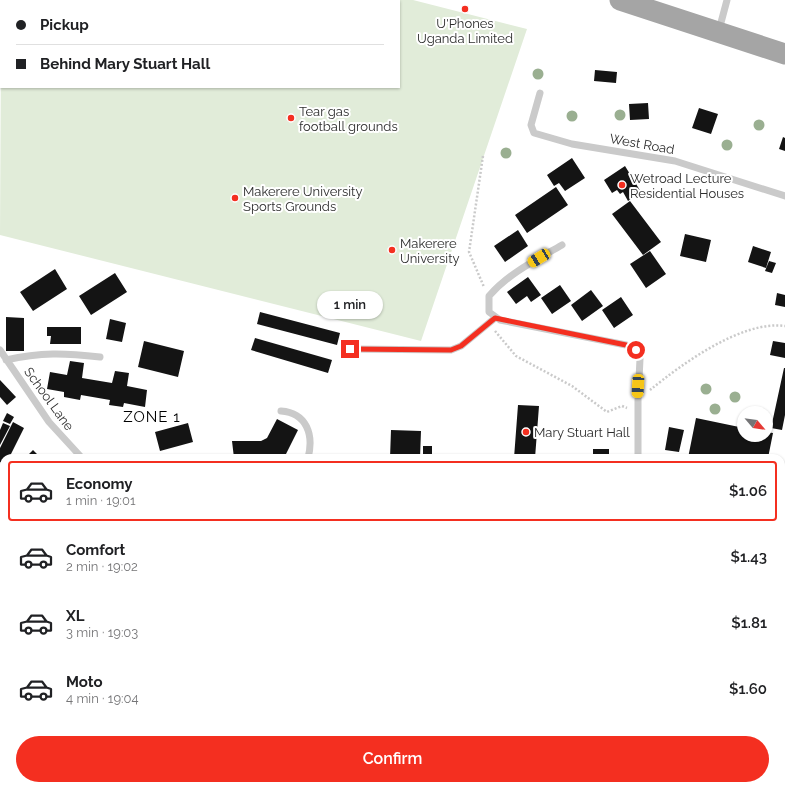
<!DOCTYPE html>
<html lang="en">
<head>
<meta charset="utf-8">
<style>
  body { margin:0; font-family:Raleway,sans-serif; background:#f6f6f6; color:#202124; height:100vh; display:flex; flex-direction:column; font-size:15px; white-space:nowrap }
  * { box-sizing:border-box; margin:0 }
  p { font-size:13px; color:#757577 }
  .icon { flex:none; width:22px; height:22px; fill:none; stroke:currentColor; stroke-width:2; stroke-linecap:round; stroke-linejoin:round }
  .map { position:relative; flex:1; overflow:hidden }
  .details { position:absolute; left:0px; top:454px; width:785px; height:336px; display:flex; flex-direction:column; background:#fff; border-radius:12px 12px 0 0; box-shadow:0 1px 3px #0004 }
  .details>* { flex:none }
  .guide { position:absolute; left:0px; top:0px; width:400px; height:88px; box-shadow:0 1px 3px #0004; display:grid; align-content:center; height:88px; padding:0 16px; background:#fff }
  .needle { width:26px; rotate:119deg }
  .controls { position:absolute; left:737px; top:406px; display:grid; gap:8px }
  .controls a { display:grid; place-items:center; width:36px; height:36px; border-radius:50%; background:#fff; box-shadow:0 1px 3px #0004; font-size:20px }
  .end { position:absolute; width:18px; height:18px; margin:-9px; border:5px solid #f42f20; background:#fff; box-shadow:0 0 0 2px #fff }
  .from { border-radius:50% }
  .bubble { position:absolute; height:28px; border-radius:14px; background:#fff; box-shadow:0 1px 3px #0004; font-size:13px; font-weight:600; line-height:28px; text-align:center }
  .car { position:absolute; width:12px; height:24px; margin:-12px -6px; border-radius:5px; box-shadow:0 0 3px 1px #0007; background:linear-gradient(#f5c518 24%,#345 0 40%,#f5c518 0 76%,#345 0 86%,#f5c518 0) }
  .guide b { display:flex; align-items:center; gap:14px; height:38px; font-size:15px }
  .guide b+b { border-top:1px solid #e0e0e0 }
  .guide i { width:10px; height:10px; background:#202124 }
  ul { padding:7px 0 0; list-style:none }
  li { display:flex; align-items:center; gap:12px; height:60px; margin:0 8px 6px; padding:0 8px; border:2px solid transparent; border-radius:4px }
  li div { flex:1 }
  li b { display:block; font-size:15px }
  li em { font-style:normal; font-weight:600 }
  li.current { border-color:#f42f20 }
  li>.icon { width:36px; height:36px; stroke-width:1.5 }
  .button { display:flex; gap:8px; margin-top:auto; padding:8px 16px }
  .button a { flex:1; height:46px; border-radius:24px; background:#f42f20; color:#fff; font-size:16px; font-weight:600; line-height:46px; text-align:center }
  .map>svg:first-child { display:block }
  .green { fill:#e1ecd9 }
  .building { fill:#141414 }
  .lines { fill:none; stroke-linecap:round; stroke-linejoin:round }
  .path { stroke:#cacaca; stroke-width:2.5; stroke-dasharray:2 2; stroke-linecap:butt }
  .lane { stroke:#cacaca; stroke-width:7 }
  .primary { stroke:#a5a5a5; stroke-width:21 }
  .tree { fill:#9aaf91 }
  .route { stroke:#f42f20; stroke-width:5 }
  .poi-dot { fill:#f42f20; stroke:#fff; stroke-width:1.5 }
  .labels { text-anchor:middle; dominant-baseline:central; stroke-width:4; stroke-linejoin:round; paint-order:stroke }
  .poi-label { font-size:13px; fill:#2d2d2d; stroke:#fff; text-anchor:start }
  .street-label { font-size:13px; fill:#2d2d2d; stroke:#fff }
  .quarter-label { font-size:15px; letter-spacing:1px; fill:#000; stroke:#fff }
</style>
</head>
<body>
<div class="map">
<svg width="785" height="790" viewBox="0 0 785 790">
  <rect width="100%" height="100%" fill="#fff"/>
  <path class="green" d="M10 0H413L527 29 421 341 0 235 1 33V87H399V1Z"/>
  <path class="building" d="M595 70 617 72 616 83 594 81Z
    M648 103 649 119 630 120 629 104Z
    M699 108 718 114 711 134 692 128Z
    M783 137 785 138V151L779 149Z
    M572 158 585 178 565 191 559 183 554 186 547 175Z
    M625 166 641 192 628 201 623 192 620 194 617 190 612 193 604 180Z
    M556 187 568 205 527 233 515 215Z
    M630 201 661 242 643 255 612 214Z
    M518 230 528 246 505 262 494 246Z
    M685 234 711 240 706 262 680 256Z
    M753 246 771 252 766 268 748 262Z
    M650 251 666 274 646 288 630 264Z
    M769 261 776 263 772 273 765 271Z
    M55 269 67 289 33 311 20 292Z
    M115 273 127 292 91 315 79 296Z
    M528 277 541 295 531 302 527 296 516 304 507 292Z
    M560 285 571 301 552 314 541 298Z
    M591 290 603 306 582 321 571 305Z
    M777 293 785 295V307L775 305Z
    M621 297 633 315 614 328 602 310Z
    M260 312 340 333 337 345 257 324Z
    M6 317 24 318V351H6Z
    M110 319 126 323 122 342 106 339Z
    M47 327H81V344H50L51 336H47Z
    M255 338 332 360 328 373 251 350Z
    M144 341 184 351 178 377 138 367Z
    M773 341 785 343V358L770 355Z
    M70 361 84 363 82 378 112 383 115 371 129 373 127 386 147 390 145 407 124 403 123 407 109 405 110 400 81 395 80 400 64 397V392L47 389 50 372 67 375Z
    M784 368H785V415L782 430 771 428Z
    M0 380 16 397 7 405 0 397Z
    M518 405 539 406 535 458H514Z
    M7 413 14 417 10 424 3 421Z
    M696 418 744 428V435H766V432L773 433 768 458H688Z
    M277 419 298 430 284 458H234L232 441H261L267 438Z
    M13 422 24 428 9 458H4V464L0 462V448Z
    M3 423 10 426 0 445V430Z
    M188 423 193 442 160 451 155 432Z
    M669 427 684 430 679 452 665 450Z
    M391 430 421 431 420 458H390Z
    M423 446H432V458H423Z
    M593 449H609V458H593Z
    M33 450 38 455 36 458H31L28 455Z
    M781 509 785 510V525L781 524Z
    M0 538 4 540 0 546Z
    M4 579V604L0 602V585Z
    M0 672 4 674 0 682Z
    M781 677H785V695H781Z
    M30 786H54L52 790H28Z
    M168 786H192V790H169Z"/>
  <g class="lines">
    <path class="path" d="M483 156 469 252 484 287
      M495 331 516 356 572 386 607 412 622 406 627 408
      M650 390C682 364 742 320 785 326
      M768 786 771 790
      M88 790 91 786"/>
    <path class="lane" d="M719 30 727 0
      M540 93 531 125 534 133 572 144 675 161 785 196
      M562 245C536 260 509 273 489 296V312L500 320 626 345 636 350 640 359 638 399V458
      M350 349 451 350 461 346 495 318
      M0 350 49 422 82 458
      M6 360C41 352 65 353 100 357
      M281 411C307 413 314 435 308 458
      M0 489 4 487
      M785 594V599
      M781 629 785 630
      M0 769 3 758
      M120 790 121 786"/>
    <path class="primary" d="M620 0 785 54"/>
  </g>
  <g class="tree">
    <circle cx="538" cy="74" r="5.5"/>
    <circle cx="620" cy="115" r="5.5"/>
    <circle cx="572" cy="116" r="5.5"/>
    <circle cx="759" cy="125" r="5.5"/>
    <circle cx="727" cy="145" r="5.5"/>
    <circle cx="506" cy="153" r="5.5"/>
    <circle cx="706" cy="389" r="5.5"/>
    <circle cx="735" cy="397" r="5.5"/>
    <circle cx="715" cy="409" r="5.5"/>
  </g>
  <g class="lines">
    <path class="route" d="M350 349 451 350 461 346 495 318 626 345 636 350"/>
  </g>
  <g class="poi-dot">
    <circle cx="465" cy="9" r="4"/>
    <circle cx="291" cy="118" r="4"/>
    <circle cx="622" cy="185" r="4"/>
    <circle cx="235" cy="198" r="4"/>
    <circle cx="392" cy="250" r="4"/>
    <circle cx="526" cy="432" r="4"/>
  </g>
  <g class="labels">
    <g class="poi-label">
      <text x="465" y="23" text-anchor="middle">U'Phones<tspan x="465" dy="15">Uganda Limited</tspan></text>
      <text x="299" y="111">Tear gas<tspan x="299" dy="15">football grounds</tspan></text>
      <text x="630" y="178">Wetroad Lecture<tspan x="630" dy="15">Residential Houses</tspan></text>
      <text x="243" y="191">Makerere University<tspan x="243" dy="15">Sports Grounds</tspan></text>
      <text x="400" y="243">Makerere<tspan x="400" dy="15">University</tspan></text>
      <text x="534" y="432">Mary Stuart Hall</text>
    </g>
    <g class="street-label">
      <text transform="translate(642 144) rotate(10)">West Road</text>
      <text transform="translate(49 399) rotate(54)">School Lane</text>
    </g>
    <g class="quarter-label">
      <text x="152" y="417">ZONE 1</text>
    </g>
  </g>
</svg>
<div class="controls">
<a><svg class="needle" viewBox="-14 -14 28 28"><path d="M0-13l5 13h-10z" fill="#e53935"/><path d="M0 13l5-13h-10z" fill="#757577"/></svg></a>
</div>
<i class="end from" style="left:636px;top:350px"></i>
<i class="end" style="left:350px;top:349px"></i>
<div class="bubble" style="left:317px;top:291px;width:66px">1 min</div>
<i class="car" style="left:539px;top:258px;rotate:239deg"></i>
<i class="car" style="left:638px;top:386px;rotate:183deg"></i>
<div class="guide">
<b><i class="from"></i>Pickup</b>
<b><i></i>Behind Mary Stuart Hall</b>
</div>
<section class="details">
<ul>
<li class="current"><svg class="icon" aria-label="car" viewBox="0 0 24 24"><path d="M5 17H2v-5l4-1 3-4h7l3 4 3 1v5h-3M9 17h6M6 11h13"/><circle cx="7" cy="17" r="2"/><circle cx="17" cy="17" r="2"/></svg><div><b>Economy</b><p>1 min · 19:01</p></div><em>$1.06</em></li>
<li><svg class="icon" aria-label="car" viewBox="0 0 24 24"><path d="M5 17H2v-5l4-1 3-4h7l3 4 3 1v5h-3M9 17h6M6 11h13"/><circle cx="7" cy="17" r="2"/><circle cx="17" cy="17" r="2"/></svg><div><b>Comfort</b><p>2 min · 19:02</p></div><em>$1.43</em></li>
<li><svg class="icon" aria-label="car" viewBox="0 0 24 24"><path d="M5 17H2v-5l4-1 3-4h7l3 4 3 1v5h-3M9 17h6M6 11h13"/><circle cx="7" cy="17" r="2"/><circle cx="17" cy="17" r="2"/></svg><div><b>XL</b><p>3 min · 19:03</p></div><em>$1.81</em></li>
<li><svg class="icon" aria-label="car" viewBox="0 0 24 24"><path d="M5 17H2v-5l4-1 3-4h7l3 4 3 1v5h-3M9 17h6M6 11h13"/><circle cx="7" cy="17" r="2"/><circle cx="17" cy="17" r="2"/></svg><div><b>Moto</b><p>4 min · 19:04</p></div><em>$1.60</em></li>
</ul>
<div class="button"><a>Confirm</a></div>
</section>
</div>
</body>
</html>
